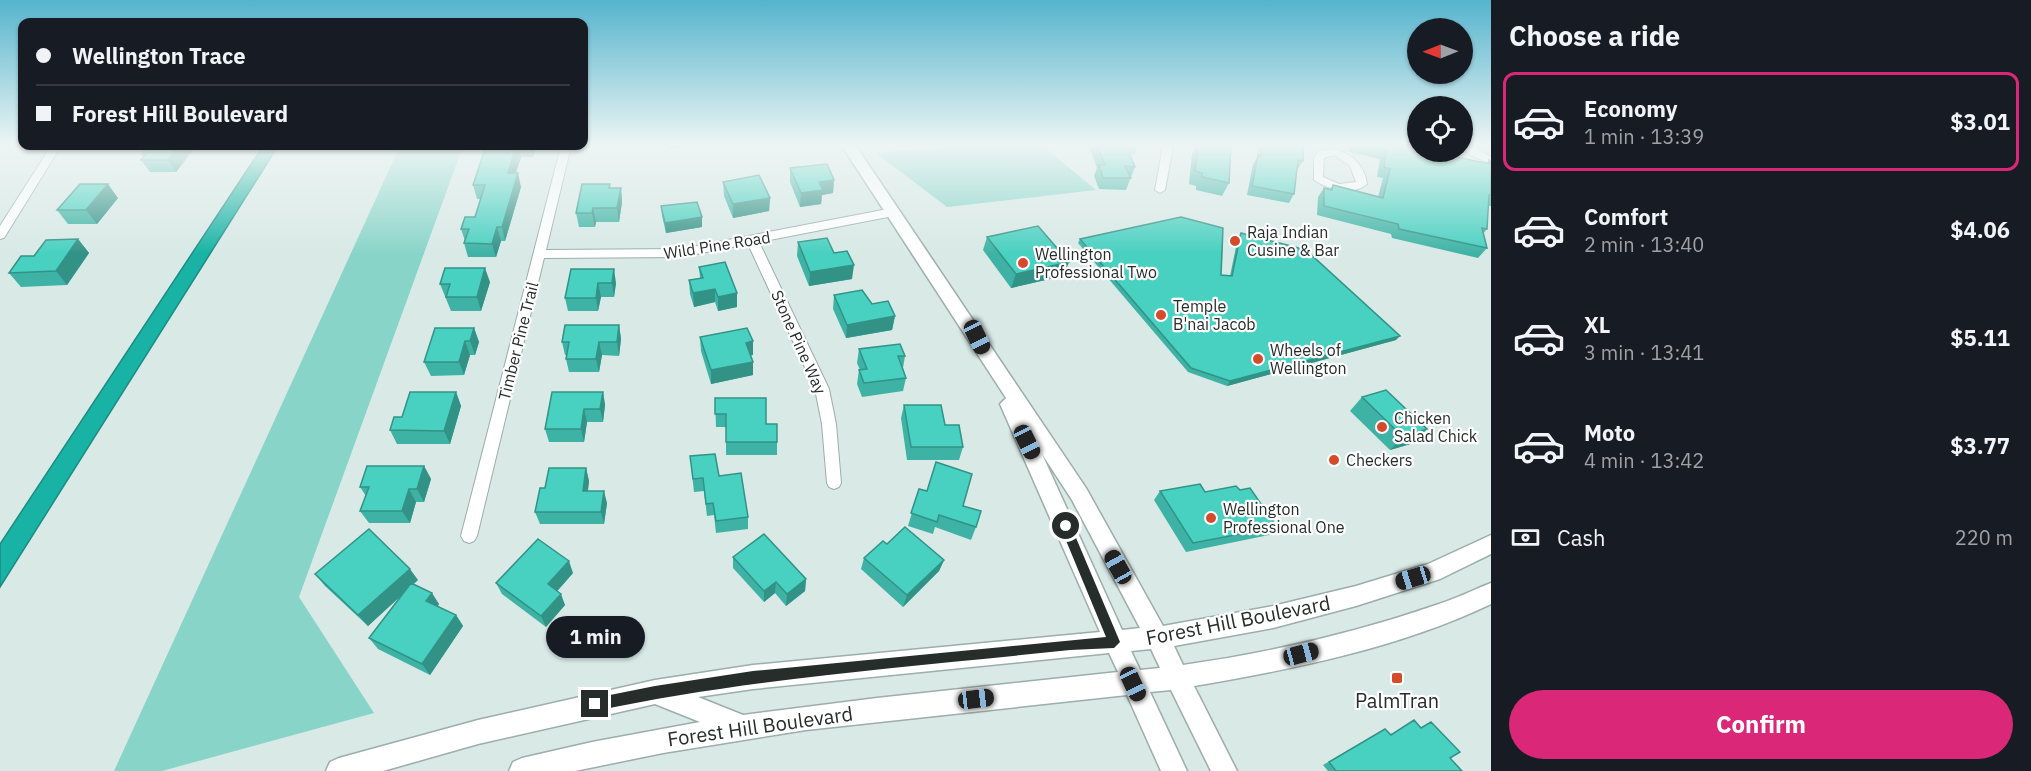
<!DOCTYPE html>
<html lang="en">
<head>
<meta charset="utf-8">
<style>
  body { margin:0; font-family:"IBM Plex Sans",sans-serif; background:#20242c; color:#f1f3f6; height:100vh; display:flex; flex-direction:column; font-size:22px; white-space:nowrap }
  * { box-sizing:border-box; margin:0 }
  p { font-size:20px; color:#9ea1a6 }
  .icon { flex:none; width:33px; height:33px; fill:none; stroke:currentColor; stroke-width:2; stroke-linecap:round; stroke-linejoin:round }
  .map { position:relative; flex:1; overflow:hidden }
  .side { display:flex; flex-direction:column; background:#171b24; width:540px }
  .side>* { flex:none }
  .guide { position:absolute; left:18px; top:18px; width:570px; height:132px; border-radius:12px; box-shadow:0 2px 4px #0004; display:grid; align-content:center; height:132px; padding:0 18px; background:#171b24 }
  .needle { width:39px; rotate:269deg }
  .controls { position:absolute; left:1407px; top:18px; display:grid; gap:12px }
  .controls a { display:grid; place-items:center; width:66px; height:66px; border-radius:50%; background:#171b24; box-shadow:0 2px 4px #0004; font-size:30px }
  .end { position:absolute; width:27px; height:27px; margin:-14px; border:8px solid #262d2b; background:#fff; box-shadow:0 0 0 3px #fff }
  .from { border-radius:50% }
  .bubble { position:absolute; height:42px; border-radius:21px; background:#171b24; box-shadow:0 2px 4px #0004; font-size:20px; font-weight:700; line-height:42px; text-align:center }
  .car { position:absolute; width:18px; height:36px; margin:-18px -9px; border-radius:8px; box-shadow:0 0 4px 2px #0007; background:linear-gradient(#222 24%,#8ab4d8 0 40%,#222 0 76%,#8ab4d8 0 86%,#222 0) }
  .guide b { display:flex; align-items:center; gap:21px; height:57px; font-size:22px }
  .guide b+b { border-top:2px solid #363941 }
  .guide i { width:15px; height:15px; background:#f1f3f6 }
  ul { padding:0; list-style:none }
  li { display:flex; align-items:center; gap:18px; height:99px; margin:0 12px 9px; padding:0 6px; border:3px solid transparent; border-radius:12px }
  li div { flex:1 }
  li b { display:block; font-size:22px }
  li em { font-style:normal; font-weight:700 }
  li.selected { border-color:#db2777 }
  li>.icon { width:54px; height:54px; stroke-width:1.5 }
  h2 { padding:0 18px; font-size:27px; line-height:72px }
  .pay { display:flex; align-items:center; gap:15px; height:66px; padding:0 18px; font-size:22px }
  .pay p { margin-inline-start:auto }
  .button { display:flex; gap:12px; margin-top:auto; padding:12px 18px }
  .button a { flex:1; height:69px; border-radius:36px; background:#db2777; color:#fff; font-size:24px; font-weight:700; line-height:69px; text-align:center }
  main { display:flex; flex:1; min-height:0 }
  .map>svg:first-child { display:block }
  .green { fill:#89d4c9 }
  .water { fill:#18b3a4; stroke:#1c8b80; stroke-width:1.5 }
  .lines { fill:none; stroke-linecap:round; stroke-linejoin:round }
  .street-casing { stroke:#9cadaa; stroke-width:2 }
  .secondary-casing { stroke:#9cadaa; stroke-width:3 }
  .street { fill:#fff; fill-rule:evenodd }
  .secondary { fill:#fff; fill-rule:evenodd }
  .wall { fill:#3eb3a5 }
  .shaded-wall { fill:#329286 }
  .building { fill:#48d0c0; stroke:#329286; stroke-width:1.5 }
  .route { fill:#262d2b }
  .poi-dot { fill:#d54a2b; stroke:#fff; stroke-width:2 }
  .labels { text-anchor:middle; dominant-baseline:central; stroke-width:4.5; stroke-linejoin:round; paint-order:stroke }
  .poi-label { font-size:16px; fill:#262d2b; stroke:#fff; text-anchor:start }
  .street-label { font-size:16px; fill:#262d2b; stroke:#fff }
  .near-street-label { font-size:20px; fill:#262d2b; stroke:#fff }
  .near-poi-label { font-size:20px; fill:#262d2b; stroke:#fff }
</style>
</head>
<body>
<main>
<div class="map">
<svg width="1491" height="771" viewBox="0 0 1491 771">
  <rect width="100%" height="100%" fill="#d8e9e6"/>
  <path class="green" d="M400 146H463L299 597 374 713 162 771H114Z
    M963 146H1043L1096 190 947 207 876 153Z"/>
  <path class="water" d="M263 146H278L0 587V544Z"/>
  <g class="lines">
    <g class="street-casing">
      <path id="street" d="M51 146H61L4 238 0 239V226Z
        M561 146H571L546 250 681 249 893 208 897 210 899 212 893 216 759 242 829 389 836 424 841 483 839 487 834 489 829 487 827 483 822 424 815 389 748 244 681 257 544 258 477 536 474 541 469 543 464 541 461 536Z
        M1163 146H1173L1165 190 1160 193 1155 190Z
        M1462 146H1473L1491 157V164L1470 155Z
        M1335 149C1352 154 1365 166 1367 184 1353 196 1329 190 1314 180V157L1319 151ZM1334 155 1350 166 1356 182 1339 184 1323 177 1324 158Z"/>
    </g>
    <g class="secondary-casing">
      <path id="secondary" d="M842 146H856L1086 488 1163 626 1273 606 1356 586 1428 564 1491 535V554L1440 579 1356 606 1273 628 1174 646 1183 665C1268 653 1355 633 1436 605 1455 599 1473 590 1491 583V604C1399 648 1294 669 1194 686L1237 771H1211L1171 690 1150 692 1187 771H1161L1127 695 806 730 663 753 575 771H509L513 762 522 758 592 742 700 722 655 704 478 744 383 771H326L330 762 339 758 478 720 655 680 753 665 1100 632 1000 404 1006 398ZM1042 454 1072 500 1140 628 1122 630ZM1151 649 1160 668 1140 670 1131 651ZM1109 653 1118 672 877 698 743 715 698 697 753 689Z"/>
    </g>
    <use href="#street" class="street"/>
    <use href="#secondary" class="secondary"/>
  </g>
  <path class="wall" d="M140 146H191L193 150 176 172H150L141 160 143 157 142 154 144 152Z
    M486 146H536L533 157H521L516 173 521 187 505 241H501L496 257H468L464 243 465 241 461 229 475 217 481 199H477L473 185Z
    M668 146H685V147L669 149Z
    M1089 146H1138L1134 155 1130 154 1135 167 1126 190 1099 189 1094 176 1097 168Z
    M1196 146H1231L1229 183 1222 196 1196 190V186L1189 184 1192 154Z
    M1258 146H1304L1303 161 1297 170 1294 194 1289 203 1247 195 1253 164 1257 157Z
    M1349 146H1418L1451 154 1456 157 1486 163 1489 160 1491 161V206H1488L1487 229 1483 234 1487 248 1478 258 1392 238 1391 234 1317 215 1318 197 1324 188 1330 189 1333 185 1378 197 1383 178 1377 177 1380 159 1349 152Z
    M790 168 834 180 833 193 822 195 821 204 800 207 790 182Z
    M723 182 770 198 769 211 733 218 724 196Z
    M610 184V188H621L622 202 619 222H596L595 227H579L576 213Z
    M118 198 97 224H68L57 210Z
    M661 206 702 227 666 233 662 216Z
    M1241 233 1396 340 1227 386 1188 372 1078 243 1080 239 1221 275 1230 276 1238 237Z
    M987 237 1069 262 1063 276 1011 288 983 250Z
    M78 239 89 253 67 285 21 287 9 273 34 256Z
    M798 242 834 253 852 279 809 286 797 256Z
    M699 267 737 307 718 311 715 302 694 307 690 294 689 280 700 278Z
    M571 269 616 283 614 297H601L598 311H568L565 298Z
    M490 282 481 311H451L440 284Z
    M834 295 895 316 892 330 846 338 833 309Z
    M619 325 621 339 619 356 602 355 599 372H569L566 359V355H565L562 342Z
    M474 328 479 342 475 355H470L464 375 431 376 424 362Z
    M700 337 753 355H750L753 375 711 384 701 351Z
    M859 349 905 356 903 368 906 378 903 391 862 397 857 384 859 370H860L857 363Z
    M456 392 461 406 450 444H397L390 430Z
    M603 392 605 405 603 422H587L584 442H549L545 429Z
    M1362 397 1414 443 1390 450 1350 411Z
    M715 398 766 424 777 442V455H726V427H716Z
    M904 405 945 425 963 447 959 460H907L901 418Z
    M690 456 719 476 748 517V529L716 533 714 515 707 516 704 491 694 492Z
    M424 466 431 479 424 502H416L410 523H369L360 511 366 496 360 487Z
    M586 468 589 481 588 491 607 503 604 524H540L535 512 545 488Z
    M919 489 963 506 976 527 971 540 935 527 933 534 908 526Z
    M1160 491 1205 492 1277 527 1269 535 1186 552 1154 500Z
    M887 544 944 560 939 571 903 607 861 569 864 558Z
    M733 557 806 579 805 591 786 606 775 593 764 602 733 568Z
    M573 573 557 591 565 605 546 627 502 594 496 583Z
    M315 574 418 580 413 584 439 604 438 606 456 615 463 626 430 675 378 649 369 638 402 595 368 626 325 586Z
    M1431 722 1450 758 1462 771H1328L1323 765 1385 729 1390 734 1421 728Z"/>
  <path class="shaded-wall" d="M174 146H191L193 150 176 172 168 160Z
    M516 146H518L521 157 511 187 508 173Z
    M531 146H536L533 157Z
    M518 173 521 187 505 241 502 227Z
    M834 180 833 193 822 195 821 204 800 207 801 193 819 182Z
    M108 184 118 198 97 224 86 210Z
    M621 188 622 202 619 222 617 208Z
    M770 198 769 211 733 218V204Z
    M593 208 596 222 595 227 592 213Z
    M702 217V227L666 233 665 223Z
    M497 227 501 241 496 257 492 244Z
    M78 239 89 253 67 285 56 271Z
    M1069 262 1063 276 1011 288 1016 274Z
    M854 265 852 279 809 286 810 272Z
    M485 268 490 282 481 311 477 297Z
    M614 269 616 283 614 297 612 283Z
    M598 283 601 297 598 311 596 298Z
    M715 289V302L694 307 693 293Z
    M737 293V307L718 311V297Z
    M895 316 892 330 846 338 847 325Z
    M619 325 621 339 619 356 617 342Z
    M474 328 479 342 475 355 470 341Z
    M1400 336 1396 340 1227 386 1230 381Z
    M465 341 470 355 464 375 459 362Z
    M753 341V355L746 356V343Z
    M599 342 602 355 599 372 596 359Z
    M753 362V375L711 384V370Z
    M456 392 461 406 450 444 444 431Z
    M603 392 605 405 603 422 600 409Z
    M584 409 587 422 584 442 581 429Z
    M1427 429 1414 443 1390 450 1403 437Z
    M424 466 431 479 424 502 417 489Z
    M586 468 589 481 586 503 583 491Z
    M409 489 416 502 410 523 402 511Z
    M604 491 607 503 604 524 601 512Z
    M944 560 939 571 903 607 907 595Z
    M569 561 573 573 553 596 548 584Z
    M410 569 418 580 368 626 358 615Z
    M806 579 805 591 786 606 787 594Z
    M776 582 775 593 764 602V591Z
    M432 593 439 604 434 612 426 601Z
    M561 594 565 605 546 627 541 616Z
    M456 615 463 626 430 675 422 664Z"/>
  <path class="building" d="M148 146H178L168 160H141L146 154H142Z
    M486 146H516L508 173H518L502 227H497L492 244 464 243 469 229H461L465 217H475L485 185H473Z
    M1097 146H1126L1135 167 1125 166 1131 178H1103L1099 165H1105Z
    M1198 146H1231L1229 183 1202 177V173L1195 171Z
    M1262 146H1303V161L1298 160 1294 194 1252 186 1258 155 1261 156Z
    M1372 146H1418V152H1452L1451 154 1456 155V157L1490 164 1489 160 1491 161V195H1489L1487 229 1482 228 1487 248 1399 229 1398 224 1324 206V188L1332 190 1333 185 1383 198 1390 169 1384 167 1386 150Z
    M827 164 834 180 819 182 823 190 801 193 790 168Z
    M759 175 770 198 733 204 723 182Z
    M80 184H108L86 210H57Z
    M582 184H610L609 188H621L617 208H593L592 213H576Z
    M697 202 702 217 665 223 661 206Z
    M1181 217 1223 228 1221 275 1232 276 1241 233 1306 250 1400 336 1230 381 1191 368 1080 239Z
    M1038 226 1069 262 1016 274 987 237Z
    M827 238 834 253 847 251 854 265 810 272 798 242Z
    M78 239 56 271 9 273 21 256H34L46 240Z
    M725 262 737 293 718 297 715 289 693 293 689 280 703 278 699 267Z
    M445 268H485L477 297H446L450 284H440Z
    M571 269H614L612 283H598L596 298H565Z
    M862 290 872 304 888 301 895 316 847 325 834 295Z
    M565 325H619L617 342H599L596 359H566L569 342H562Z
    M435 328H474L470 341H465L459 362H424Z
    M747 328 753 341 746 343 753 362 711 370 700 337Z
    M900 344 905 356H898L906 378 864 383 859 370 867 369 859 349Z
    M1386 390 1427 429 1403 437 1362 397Z
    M410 392H456L444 431 390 430 394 417H402Z
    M552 392H603L600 409H584L581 429H545Z
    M715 398H766V424H777V442H726V414H715Z
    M904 405H941L945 425H959L963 447H911Z
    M715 454 719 476 741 473 748 517 716 521 713 503 706 504 703 478 693 479 690 456Z
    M936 462 972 474 963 506 981 511 976 527 939 515 937 522 911 513 919 489 927 491Z
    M367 466H424L417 489H409L402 511H360L369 487H360Z
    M549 468H586L583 491H604L601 512H535L540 488H545Z
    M1200 484 1205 492 1236 486 1240 490 1250 488 1277 527 1193 543 1160 491Z
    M905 527 944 560 907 595 864 558 883 541 887 544Z
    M369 529 410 569 358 615 315 574Z
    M764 534 806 579 787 594 776 582 764 591 733 557Z
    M538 539 569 561 548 584 561 594 541 616 496 583Z
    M411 583 432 593 426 601 456 615 422 664 369 638Z
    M1414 720 1421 728 1431 722 1460 752 1450 758 1462 771H1336L1329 762 1385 729 1391 735Z"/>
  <linearGradient id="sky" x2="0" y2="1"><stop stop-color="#55b4cd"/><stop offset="0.57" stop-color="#edf5f4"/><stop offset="1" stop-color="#edf5f4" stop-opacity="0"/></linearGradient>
  <rect width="1491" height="254" fill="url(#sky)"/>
  <path class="route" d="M1066 521 1071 526 1120 642 1114 648 1070 650C911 667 751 678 595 711L590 709 589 704 590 700 595 698 655 686 753 671 1106 637 1060 526Z"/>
  <g class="poi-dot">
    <circle cx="1235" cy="241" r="6"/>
    <circle cx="1023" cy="263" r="6"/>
    <circle cx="1161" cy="315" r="6"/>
    <circle cx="1258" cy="359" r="6"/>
    <circle cx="1382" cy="427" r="6"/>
    <circle cx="1334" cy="460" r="6"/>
    <circle cx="1211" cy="518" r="6"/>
    <rect x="1391" y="672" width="12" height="12" rx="3"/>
  </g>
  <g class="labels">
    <g class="poi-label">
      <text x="1247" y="232">Raja Indian<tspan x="1247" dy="18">Cusine &amp; Bar</tspan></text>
      <text x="1035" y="254">Wellington<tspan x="1035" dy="18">Professional Two</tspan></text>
      <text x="1173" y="306">Temple<tspan x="1173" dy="18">B'nai Jacob</tspan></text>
      <text x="1270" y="350">Wheels of<tspan x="1270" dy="18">Wellington</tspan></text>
      <text x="1394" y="418">Chicken<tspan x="1394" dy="18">Salad Chick</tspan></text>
      <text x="1346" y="460">Checkers</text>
      <text x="1223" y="509">Wellington<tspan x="1223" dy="18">Professional One</tspan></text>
    </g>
    <g class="street-label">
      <text transform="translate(717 245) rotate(-9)">Wild Pine Road</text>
      <text transform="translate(518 341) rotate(-76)">Timber Pine Trail</text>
      <text transform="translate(799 342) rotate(66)">Stone Pine Way</text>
    </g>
    <g class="near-street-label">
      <text transform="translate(1238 620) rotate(-11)">Forest Hill Boulevard</text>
      <text transform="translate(760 726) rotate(-8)">Forest Hill Boulevard</text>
    </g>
    <g class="near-poi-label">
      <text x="1397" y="700">PalmTran</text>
    </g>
  </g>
</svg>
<div class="controls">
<a><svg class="needle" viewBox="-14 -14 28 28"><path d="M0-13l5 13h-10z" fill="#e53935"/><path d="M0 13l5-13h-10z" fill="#9ea1a6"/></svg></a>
<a><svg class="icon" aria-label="locate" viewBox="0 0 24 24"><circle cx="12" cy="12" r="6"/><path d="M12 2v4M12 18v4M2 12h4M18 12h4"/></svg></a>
</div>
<i class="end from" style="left:1066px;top:526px"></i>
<i class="end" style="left:595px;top:704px"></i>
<div class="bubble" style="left:546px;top:616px;width:99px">1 min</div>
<i class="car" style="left:977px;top:337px;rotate:154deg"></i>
<i class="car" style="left:1027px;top:442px;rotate:154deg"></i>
<i class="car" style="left:1118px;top:567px;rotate:331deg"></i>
<i class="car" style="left:1413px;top:578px;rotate:253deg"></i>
<i class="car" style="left:1301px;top:654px;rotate:75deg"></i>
<i class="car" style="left:1133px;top:684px;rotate:155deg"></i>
<i class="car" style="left:976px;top:699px;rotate:83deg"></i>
<div class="guide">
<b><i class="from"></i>Wellington Trace</b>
<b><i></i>Forest Hill Boulevard</b>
</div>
</div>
<section class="side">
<h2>Choose a ride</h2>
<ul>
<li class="selected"><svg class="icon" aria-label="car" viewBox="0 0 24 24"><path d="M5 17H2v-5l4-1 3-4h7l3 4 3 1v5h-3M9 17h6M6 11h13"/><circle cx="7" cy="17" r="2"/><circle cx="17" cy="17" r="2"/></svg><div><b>Economy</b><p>1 min · 13:39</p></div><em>$3.01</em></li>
<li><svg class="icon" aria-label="car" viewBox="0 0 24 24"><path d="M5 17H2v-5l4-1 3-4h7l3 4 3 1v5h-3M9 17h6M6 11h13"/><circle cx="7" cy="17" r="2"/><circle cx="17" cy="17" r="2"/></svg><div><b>Comfort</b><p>2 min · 13:40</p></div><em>$4.06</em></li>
<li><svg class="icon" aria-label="car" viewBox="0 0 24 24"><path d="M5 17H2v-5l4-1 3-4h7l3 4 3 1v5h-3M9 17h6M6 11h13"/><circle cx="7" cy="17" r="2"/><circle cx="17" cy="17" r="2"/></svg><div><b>XL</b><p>3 min · 13:41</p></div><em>$5.11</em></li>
<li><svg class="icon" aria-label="car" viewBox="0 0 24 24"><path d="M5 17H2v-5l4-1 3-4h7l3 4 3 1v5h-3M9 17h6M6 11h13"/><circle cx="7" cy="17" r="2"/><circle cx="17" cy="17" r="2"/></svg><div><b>Moto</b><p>4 min · 13:42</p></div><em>$3.77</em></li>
</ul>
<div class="pay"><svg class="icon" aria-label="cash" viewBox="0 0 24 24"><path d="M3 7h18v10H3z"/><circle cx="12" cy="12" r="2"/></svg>Cash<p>220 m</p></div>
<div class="button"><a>Confirm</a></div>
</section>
</main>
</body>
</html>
